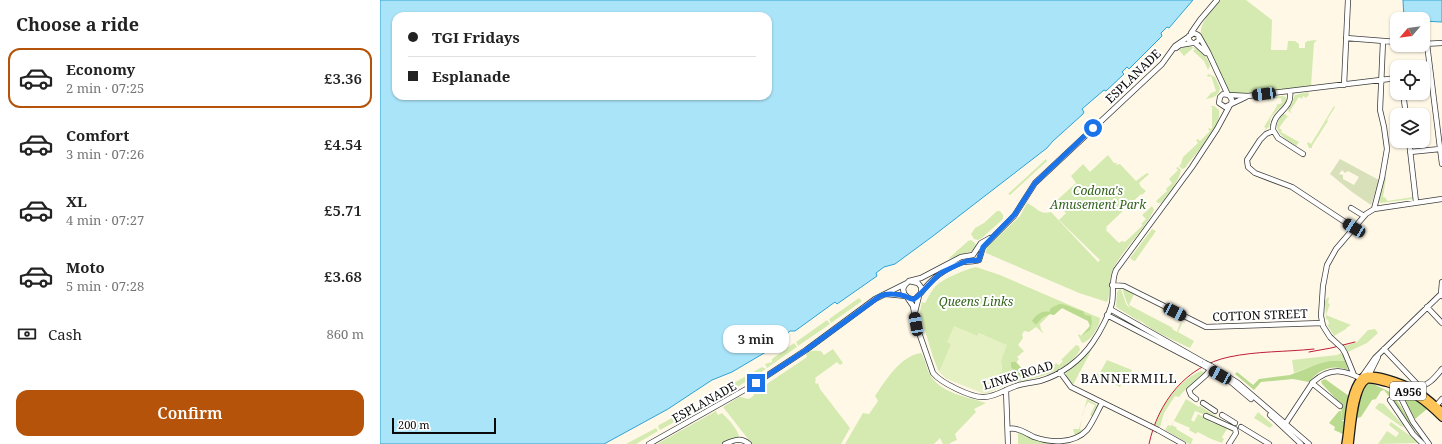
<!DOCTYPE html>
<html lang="en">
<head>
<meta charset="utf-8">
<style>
  body { margin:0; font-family:"Noto Serif",serif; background:#f2f2f2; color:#222; height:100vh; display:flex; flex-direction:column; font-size:15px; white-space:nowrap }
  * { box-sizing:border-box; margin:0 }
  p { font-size:13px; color:#767676 }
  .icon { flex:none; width:22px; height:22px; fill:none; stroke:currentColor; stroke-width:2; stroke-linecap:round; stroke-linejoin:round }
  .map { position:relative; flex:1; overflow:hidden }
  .sheet { display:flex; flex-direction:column; background:#fff; width:380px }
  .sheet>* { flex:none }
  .guide { position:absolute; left:12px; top:12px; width:380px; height:88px; border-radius:12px; box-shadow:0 1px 3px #0004; display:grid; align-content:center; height:88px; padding:0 16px; background:#fff }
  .needle { width:26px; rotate:242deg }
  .fabs { position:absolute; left:1010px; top:12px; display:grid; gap:8px }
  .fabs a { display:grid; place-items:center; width:40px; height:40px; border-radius:8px; background:#fff; box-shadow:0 1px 3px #0004; font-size:20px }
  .scale { position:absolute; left:12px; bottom:10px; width:104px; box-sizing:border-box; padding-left:4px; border:2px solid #0a0a0a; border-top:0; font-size:11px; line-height:14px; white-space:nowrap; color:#0a0a0a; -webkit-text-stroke:3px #fff; paint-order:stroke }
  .end { position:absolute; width:18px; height:18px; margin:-9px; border:5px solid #1a73e8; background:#fff; box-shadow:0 0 0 2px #fff }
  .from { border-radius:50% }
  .bubble { position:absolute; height:28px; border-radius:12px; background:#fff; box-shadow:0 1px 3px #0004; font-size:13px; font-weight:600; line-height:28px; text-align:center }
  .car { position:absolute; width:12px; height:24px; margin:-12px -6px; border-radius:5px; box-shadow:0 0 3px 1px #0007; background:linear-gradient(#222 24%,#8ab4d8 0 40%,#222 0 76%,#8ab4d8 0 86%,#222 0) }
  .guide b { display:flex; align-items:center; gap:14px; height:38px; font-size:15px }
  .guide b+b { border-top:1px solid #e0e0e0 }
  .guide i { width:10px; height:10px; background:#222 }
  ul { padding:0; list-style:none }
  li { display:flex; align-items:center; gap:12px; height:60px; margin:0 8px 6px; padding:0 8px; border:2px solid transparent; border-radius:12px }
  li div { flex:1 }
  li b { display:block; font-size:15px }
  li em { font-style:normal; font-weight:600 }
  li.active { border-color:#b45309 }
  li>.icon { width:36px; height:36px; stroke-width:1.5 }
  h2 { padding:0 16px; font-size:18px; line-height:48px }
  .pay { display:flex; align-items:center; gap:10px; height:44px; padding:0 16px; font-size:15px }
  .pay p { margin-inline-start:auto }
  .button { display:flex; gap:8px; margin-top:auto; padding:8px 16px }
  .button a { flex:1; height:46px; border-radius:12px; background:#b45309; color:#fff; font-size:16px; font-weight:600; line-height:46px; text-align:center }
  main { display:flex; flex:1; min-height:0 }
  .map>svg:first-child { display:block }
  .green { fill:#d5eab0 }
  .forest { fill:#badb8f }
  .cemetery { fill:#d8e0b9; fill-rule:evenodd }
  .pitch { fill:#e6f1c3 }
  .water { fill:#aae4f9; stroke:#2ea3d3; fill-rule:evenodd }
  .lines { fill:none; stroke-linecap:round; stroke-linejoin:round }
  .minor-casing { stroke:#3d3d3d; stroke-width:6 }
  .major-casing { stroke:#1b1b1b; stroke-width:8 }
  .minor { stroke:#fff; stroke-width:4.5 }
  .major { stroke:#ffc458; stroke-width:5.5 }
  .rail { stroke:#bf1e37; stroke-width:1 }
  .minor-bridge-casing { stroke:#3d3d3d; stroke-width:6; stroke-linecap:butt }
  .minor-bridge { stroke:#fff; stroke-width:4.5 }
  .route { stroke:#1a73e8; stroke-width:5 }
  .labels { text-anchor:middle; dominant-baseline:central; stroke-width:4; stroke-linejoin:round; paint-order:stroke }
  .shield { fill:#fff; stroke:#545454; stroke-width:1 }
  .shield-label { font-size:11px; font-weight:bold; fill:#0a0a0a }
  .street-label { font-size:12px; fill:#0a0a0a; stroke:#fff }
  .park-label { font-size:12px; font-style:italic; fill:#316319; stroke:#fff }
  .neighbourhood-label { font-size:13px; letter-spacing:1px; fill:#0a0a0a; stroke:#fff }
</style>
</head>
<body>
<main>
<section class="sheet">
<h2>Choose a ride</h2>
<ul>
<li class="active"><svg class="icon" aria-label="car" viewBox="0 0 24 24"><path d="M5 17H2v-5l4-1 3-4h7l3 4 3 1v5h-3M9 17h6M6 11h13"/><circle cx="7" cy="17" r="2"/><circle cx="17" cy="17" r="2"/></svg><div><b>Economy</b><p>2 min · 07:25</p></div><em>£3.36</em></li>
<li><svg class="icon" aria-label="car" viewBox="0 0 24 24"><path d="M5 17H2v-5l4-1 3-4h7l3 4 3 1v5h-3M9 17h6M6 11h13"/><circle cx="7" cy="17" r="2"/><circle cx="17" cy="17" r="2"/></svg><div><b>Comfort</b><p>3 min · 07:26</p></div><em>£4.54</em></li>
<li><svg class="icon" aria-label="car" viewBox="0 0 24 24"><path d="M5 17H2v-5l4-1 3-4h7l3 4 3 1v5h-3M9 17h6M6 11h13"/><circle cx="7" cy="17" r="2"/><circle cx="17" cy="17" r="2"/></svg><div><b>XL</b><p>4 min · 07:27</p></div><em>£5.71</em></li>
<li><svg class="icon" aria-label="car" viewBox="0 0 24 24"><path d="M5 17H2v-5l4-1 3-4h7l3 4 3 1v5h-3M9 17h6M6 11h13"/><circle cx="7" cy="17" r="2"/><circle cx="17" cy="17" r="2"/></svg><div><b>Moto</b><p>5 min · 07:28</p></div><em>£3.68</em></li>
</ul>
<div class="pay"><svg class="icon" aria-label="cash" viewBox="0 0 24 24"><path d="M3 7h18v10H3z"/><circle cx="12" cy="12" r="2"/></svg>Cash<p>860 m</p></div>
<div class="button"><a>Confirm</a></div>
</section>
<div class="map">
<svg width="1062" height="444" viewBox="0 0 1062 444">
  <rect width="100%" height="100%" fill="#fff8e7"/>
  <path class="green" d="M841 0H866L892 20 891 50H907L908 41H915L919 44V48H925V43L927 41 937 40 934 43 931 86 859 96 851 93 848 90 821 36C819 21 833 10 841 0Z
    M807 46C819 47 827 55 830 66L828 70 824 61 813 51 815 49 813 48 804 56 799 50 802 48Z
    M829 74 835 77 840 88C839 96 833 98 826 99L831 93 836 91 831 76 828 77 827 75Z
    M928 92 929 95 926 98 923 96 922 99 919 97 910 111 912 113 909 112 908 110 915 95Z
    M902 96 906 97 907 101 891 117 889 127 884 131 886 128 884 127 897 106 896 105 902 103 901 98 889 99 888 102V98Z
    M830 106H834L839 110C842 129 815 153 805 168L802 169 799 166 801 164 803 157 818 143 816 140 818 139 820 141 830 131 828 129 829 128 831 129 832 128V107Z
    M954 106 955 107 947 120 948 121 932 146V148H929L927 143 928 142 931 144Z
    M903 114H905L909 118 907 117 899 128 902 130 901 132 919 142 916 146C904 138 888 130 903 114Z
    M728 155 734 163H737L736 165 740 164 756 181 767 173 769 174 759 183 761 187 766 191 762 195 761 194 726 227 727 228 726 230 739 243 742 241 745 242 763 225 761 224 766 219 762 215 772 206 774 210C764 231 744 248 733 269 728 280 731 296 727 302L699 293 606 253V249L608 246 640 216 647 203C657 207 658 215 671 212L718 262 720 260 679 220 686 213 675 202 696 183 691 176 703 164 710 172Z
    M666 159 667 161 630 195 628 194Z
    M798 167 801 170C799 182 788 194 781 203H778L776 201 787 191 786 189 792 183 789 179 798 170 796 168Z
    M1010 173 1005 176 1006 178 1003 197 1006 198 1007 201 1033 197V199L1000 203 999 200 1005 176Z
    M617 211H620L623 215V219L602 238 598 240 594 239 591 234 595 228 604 223Z
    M772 229 776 231 755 261 752 260 750 258Z
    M591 240 594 242 596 245 592 251 568 259 588 241Z
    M596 267 620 275 715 316 720 318C720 327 710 342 702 343L698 335 699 334 701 336 710 326 708 321 682 308 674 315 670 314 660 324 661 329 664 334 656 327 649 332 644 331 642 335 643 338 638 345 644 351 637 357 639 359 636 363 651 378 653 376 655 377 661 372 662 373 669 366 671 368 676 363 679 365 683 361 681 360 696 345 699 346 700 350C685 375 655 377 630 384L626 383 619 372 622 371 621 361 599 333 598 336 568 342 571 344 567 379 558 370 553 357 542 321 540 311 542 302 545 303C549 296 552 289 558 284 566 278 586 269 596 267Z
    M742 288 754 294 749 305 793 328 792 329 797 332 800 323 802 324 798 332 814 341 810 348C788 337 758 327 747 303 745 299 744 293 742 288Z
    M741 289 746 304 762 323 736 307 737 293 738 290Z
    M948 297 949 298 948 303 950 304 946 315 971 325 966 328V329L954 336 946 323 948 325 949 324 948 320 946 319 945 301Z
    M479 298 482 301 451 323 449 319Z
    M447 320 450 324 418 346 416 342Z
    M995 329 998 333 987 343 968 352 964 346 977 342 988 330Z
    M414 343 417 347 387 368 385 364 392 362V359Z
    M453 349 463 363 460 365 457 362 435 378 436 380 435 382 436 384 438 383 440 389 470 428 461 444H372L343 407 359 397C366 397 368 402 374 395L373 392H375L427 357 426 354C430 350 435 350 441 351L444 355Z
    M711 350 709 355 693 385 686 376V373Z
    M541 353C546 360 546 369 551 376 562 394 588 397 606 403L594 409 596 412 575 434 577 440 570 443V444H563L560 438 554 444H465L483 413 489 414 498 401 495 396C506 380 520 356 541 353Z
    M961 353 963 355 965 361C946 361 931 366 914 373L912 360 957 355Z
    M727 360 752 370 749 377 746 376 740 387 719 376 718 379 716 376V373L719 374Z
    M382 367 386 369 354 389 352 384Z
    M821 371 826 373 804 391 799 397 795 396 784 413 780 427 775 425C784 402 798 381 821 371Z
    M707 399 716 404 717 406 712 416 710 415 715 405 708 402 703 412 700 429 702 431 695 436 693 429H699Z
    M806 399 819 407 820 406 846 423 815 411 811 420 814 422 818 414 829 420 830 422 852 429 853 432 847 429 842 437 844 439 842 443 829 438 818 432 816 434 809 430 810 428 794 421 792 425 797 428 796 429 813 439 811 444H809L785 430 788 425 791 426Z
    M999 403 1004 404 1024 426 1022 427 995 408Z
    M314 406 316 410 280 430 278 427 279 425Z
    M336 411 338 415 342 413C348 419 358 429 359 437L341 444H277Z
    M878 412 893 425 890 428 874 418Z
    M1011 422 1040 443 998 444 1007 431 1016 437 1019 433 1009 425Z
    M276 428 278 431 256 444H246Z
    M638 432 661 442 677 444H638Z"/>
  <path class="forest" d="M679 304C688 304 695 310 703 311L705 315 711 316 712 323 710 330 701 336 710 326 708 321 682 308 674 315 670 314 662 318 656 325 652 321C656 315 662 310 669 312L671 308Z
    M950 361H965L968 370C953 364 939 369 929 382L913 379 881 382 874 390 855 374 857 372 873 385 879 379 910 375 938 364Z
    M631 362H636L649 376 644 381 631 367Z
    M945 379 969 396 965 420H962L961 404 942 384 941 381Z
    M991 383 1012 393 1041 438 1004 390 1001 391 996 399 992 400 981 417 977 418C978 406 981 397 986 385Z
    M1018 391 1036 400 1047 409 1035 419Z
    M959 411H961L962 421H965L963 434 954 430 955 427 949 423Z"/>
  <path class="cemetery" d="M960 159 999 180 991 205 972 192 950 174ZM962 170 965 173 968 171 979 177 974 185 963 179V175L959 174Z"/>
  <path class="pitch" d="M574 326 598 336 599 333 627 345 621 361 622 372H619L626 383 622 384V387L608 393H602L567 379 559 372 571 344 567 342Z"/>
  <path class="water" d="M0 0H813L789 28 787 27 781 33 782 36 749 69 747 67 742 72 744 74 726 91 724 90 702 109 704 112 703 114 673 141 667 148 553 236 515 264 504 267 496 273 497 276 457 304 455 302 415 331H410L404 336V338L391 349 352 372 332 380 288 409 224 444H0ZM16 16H388V96H16Z
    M1023 0H1062V22L1043 21V19H1024Z"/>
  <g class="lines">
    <g class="minor-casing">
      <path id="minor" d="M811 33 820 20 837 0
        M819 36 828 52 848 95
        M966 38 1017 42
        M815 43 826 53
        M1043 44 1062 43
        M1047 44 1062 164
        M796 48 800 45 812 43
        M1043 75 1051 74
        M964 85 968 0
        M910 91C913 111 892 111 893 130L898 138 923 154
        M1023 93 1026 115
        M849 95 868 96 1017 78
        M851 104 852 100 849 95 843 94 840 97 839 103 845 107 866 97
        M893 131 886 134 880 140 867 160 868 167 875 173 912 187 974 228
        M1029 141 1036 202
        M1030 152 1060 149
        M971 208 984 216
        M994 209 1002 178 1007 149 1004 127 1000 110 1003 41
        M529 281 538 283 541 287V293L535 299C528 300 524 296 523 289L525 285 529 281 541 278 581 257 593 255 601 243 610 238
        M1062 282 1061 294 1062 296
        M732 285 744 286 826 327 942 323
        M541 293C551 279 566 268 583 262 589 261 594 262 599 260L603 247 634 216 655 183 782 64 795 46 814 33 818 35 819 40 815 43H812L809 40V36
        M506 294 526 296
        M527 297 533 306 536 324 553 373C561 383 592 398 604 397 615 397 626 389 636 386 644 383 652 383 660 381 681 375 701 360 713 342 720 332 729 315 732 303 734 292 731 281 736 270L812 167 837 129 850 105
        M1047 307 1062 323
        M730 309 825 363
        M535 312 539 296
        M727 315 821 364
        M950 337 943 326 941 316 943 286 947 265 956 249 986 214 994 209 1062 199
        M962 348 965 353 974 375
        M1004 349 1039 386C1049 386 1056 376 1062 369
        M831 366 858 383 929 444
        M828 368 851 382 871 399
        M680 372 691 387 770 426
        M988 377 998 357
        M981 378 995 358 1061 294
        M932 383 960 406
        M626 390 628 444
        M1021 398 1033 422 1049 444
        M816 399 811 395 809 390 826 375 831 368
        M1010 400 1033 434 1043 444
        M823 403 835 411
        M1056 406 1062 399
        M842 415 855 423
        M890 415 921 444
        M826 416 855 429 856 433 849 444
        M904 426 933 382C951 366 965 370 984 380
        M861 427 889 444
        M628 429C637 427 646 433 654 437 671 443 694 444 707 430 713 422 717 412 722 403
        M778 430 803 444
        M269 444 368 388 426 350 495 299 527 283
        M345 444C354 440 361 437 369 444"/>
    </g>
    <g class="major-casing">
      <path id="major" d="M965 444C969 425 967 394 981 378 989 369 1026 384 1036 390 1046 396 1054 404 1062 411
        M970 444C972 430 974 387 987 380 994 379 1000 382 1006 383 1030 390 1044 400 1062 418"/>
    </g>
    <use href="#minor" class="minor"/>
    <use href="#major" class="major"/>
    <path class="rail" d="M929 352 951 348 975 342
      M769 444C778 402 806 366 849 357 877 351 906 352 934 349"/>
    <g class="minor-bridge-casing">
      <path id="minor-bridge" d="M950 337 962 348
        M825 363 831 366
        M821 364 828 368
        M770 426 778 430"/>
    </g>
    <use href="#minor-bridge" class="minor-bridge"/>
  </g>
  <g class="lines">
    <path class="route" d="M376 383 426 350 500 296C507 293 518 294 525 296 528 297 530 300 534 299 538 298 554 278 561 273 569 269 578 264 587 261 591 260 595 261 599 260L603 247 635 214 655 183 713 128"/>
  </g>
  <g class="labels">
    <rect class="shield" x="1010" y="382" width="36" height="18" rx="3"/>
    <g class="shield-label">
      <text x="1028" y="391">A956</text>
    </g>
    <g class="street-label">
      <text transform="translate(753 76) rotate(-44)">ESPLANADE</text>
      <text transform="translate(880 315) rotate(-2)">COTTON STREET</text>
      <text transform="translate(638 375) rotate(-17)">LINKS ROAD</text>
      <text transform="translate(324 402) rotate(-29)">ESPLANADE</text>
    </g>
    <g class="park-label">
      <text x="718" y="190">Codona's<tspan x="718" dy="14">Amusement Park</tspan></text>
      <text x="596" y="301">Queens Links</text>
    </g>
    <g class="neighbourhood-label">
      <text x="749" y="378">BANNERMILL</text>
    </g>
  </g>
</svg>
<div class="fabs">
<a><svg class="needle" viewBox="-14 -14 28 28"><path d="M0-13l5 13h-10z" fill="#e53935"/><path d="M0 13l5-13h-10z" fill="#767676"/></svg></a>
<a><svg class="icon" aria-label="locate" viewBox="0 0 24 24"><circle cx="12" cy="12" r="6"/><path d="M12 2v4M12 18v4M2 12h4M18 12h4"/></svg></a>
<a><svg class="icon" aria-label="layers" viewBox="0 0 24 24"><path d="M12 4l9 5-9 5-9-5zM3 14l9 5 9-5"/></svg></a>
</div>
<div class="scale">200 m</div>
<i class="end from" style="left:713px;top:128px"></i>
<i class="end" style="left:376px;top:383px"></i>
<div class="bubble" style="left:343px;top:325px;width:66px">3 min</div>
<i class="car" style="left:884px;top:94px;rotate:263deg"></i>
<i class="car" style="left:974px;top:228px;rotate:302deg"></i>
<i class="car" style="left:795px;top:312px;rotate:117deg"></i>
<i class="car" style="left:536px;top:324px;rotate:350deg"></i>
<i class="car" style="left:840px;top:375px;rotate:299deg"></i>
<div class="guide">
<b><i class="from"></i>TGI Fridays</b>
<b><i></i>Esplanade</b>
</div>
</div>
</main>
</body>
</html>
